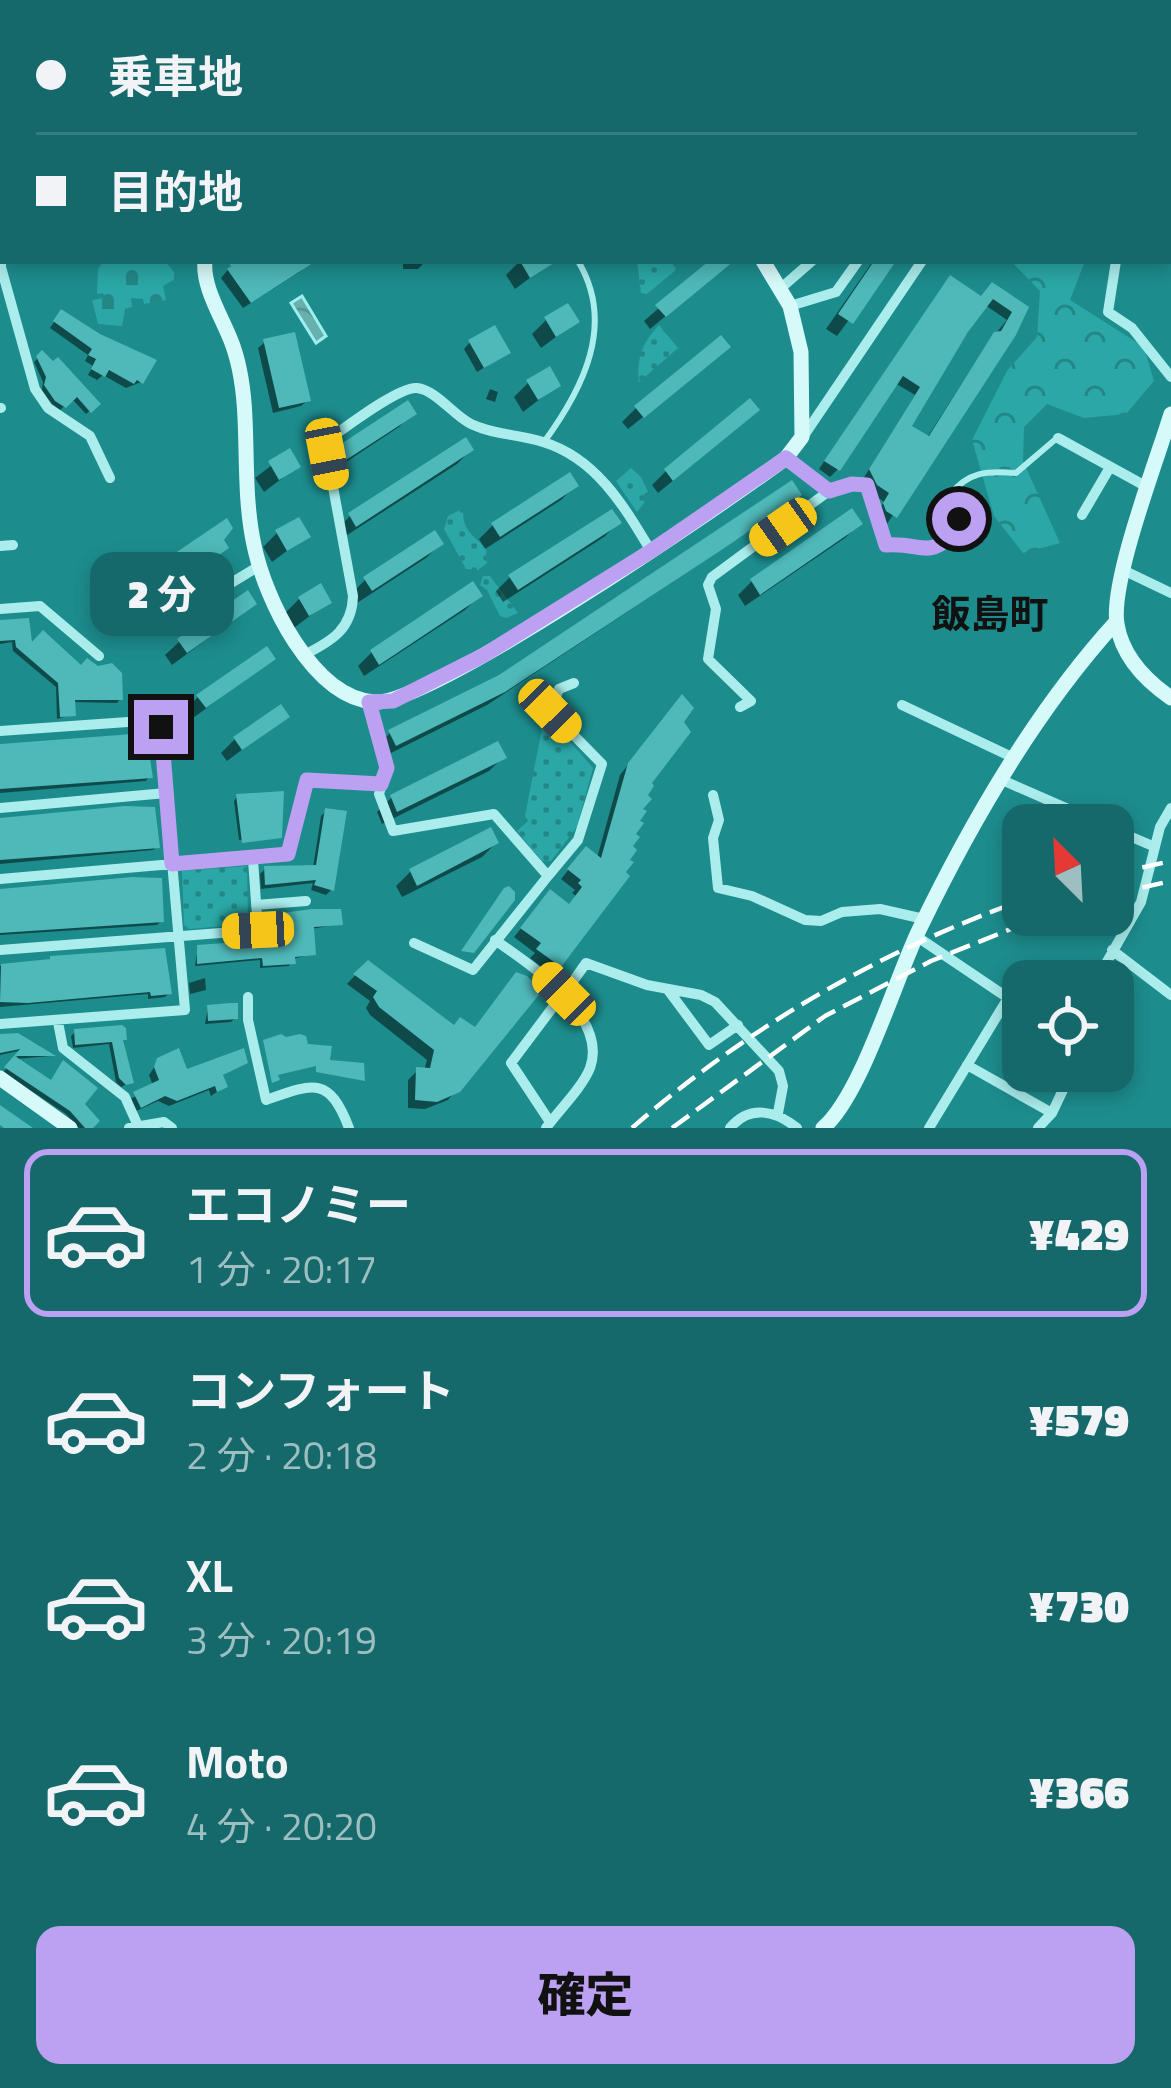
<!DOCTYPE html>
<html lang="ja">
<head>
<meta charset="utf-8">
<style>
  body { margin:0; font-family:"Titillium Web","Noto Sans JP",sans-serif; background:#237172; color:#f1f3f6; height:100vh; display:flex; flex-direction:column; font-size:45px; white-space:nowrap }
  * { box-sizing:border-box; margin:0 }
  p { font-size:39px; color:#9ebfc1 }
  .icon { flex:none; width:66px; height:66px; fill:none; stroke:currentColor; stroke-width:2; stroke-linecap:round; stroke-linejoin:round }
  .map { position:relative; height:1128px; overflow:hidden }
  .details { display:flex; flex-direction:column; background:#16696a; flex:1 }
  .details>* { flex:none }
  .top-card { position:absolute; left:0px; top:0px; width:1173px; height:264px; box-shadow:0 6px 18px #0003; display:grid; align-content:center; height:264px; padding:0 36px; background:#16696a }
  .needle { width:78px; rotate:336deg }
  .tools { position:absolute; left:1002px; top:804px; display:grid; gap:24px }
  .tools a { display:grid; place-items:center; width:132px; height:132px; border-radius:24px; background:#16696a; box-shadow:0 6px 18px #0003; font-size:60px }
  .end { position:absolute; width:54px; height:54px; margin:-27px; border:15px solid #bca0f2; background:#111; box-shadow:0 0 0 6px #111 }
  .from { border-radius:50% }
  .bubble { position:absolute; height:84px; border-radius:24px; background:#16696a; box-shadow:0 6px 18px #0003; font-size:39px; font-weight:800; line-height:84px; text-align:center }
  .car { position:absolute; width:36px; height:72px; margin:-36px -18px; border-radius:15px; box-shadow:0 0 9px 3px #0007; background:linear-gradient(#f5c518 24%,#345 0 40%,#f5c518 0 76%,#345 0 86%,#f5c518 0) }
  .top-card b { display:flex; align-items:center; gap:42px; height:114px; font-size:45px }
  .top-card b+b { border-top:3px solid #357c7e }
  .top-card i { width:30px; height:30px; background:#f1f3f6 }
  ul { padding:21px 0 0; list-style:none }
  li { display:flex; align-items:center; gap:36px; height:168px; margin:0 24px 18px; padding:0 12px; border:6px solid transparent; border-radius:24px }
  li div { flex:1 }
  li b { display:block; font-size:45px }
  li em { font-style:normal; font-weight:800 }
  li.on { border-color:#bca0f2 }
  li>.icon { width:108px; height:108px; stroke-width:1.5 }
  .button { display:flex; gap:24px; margin-top:auto; padding:24px 36px }
  .button a { flex:1; height:138px; border-radius:24px; background:#bca0f2; color:#111; font-size:48px; font-weight:800; line-height:138px; text-align:center }
  .map>svg:first-child { display:block }
  .forest { fill:url(#forest-crowns) }
  .cemetery { fill:url(#cemetery-stones) }
  .park { fill:url(#park-dots) }
  .water { fill:url(#water-waves); stroke:#9deeec; stroke-width:3 }
  .shadow { fill:#0007; fill-rule:evenodd }
  .building { fill:#4fb8b8; fill-rule:evenodd }
  .lines { fill:none; stroke-linecap:round; stroke-linejoin:round }
  .lane { stroke:#aaedec; stroke-width:6 }
  .street { stroke:#aaedec; stroke-width:10 }
  .secondary { stroke:#d6f9f9; stroke-width:15 }
  .rail { stroke:#fff; stroke-width:4.5; stroke-dasharray:21 9; stroke-linecap:butt }
  .route { stroke:#bca0f2; stroke-width:15 }
  .labels { text-anchor:middle; dominant-baseline:central; stroke-width:9; stroke-linejoin:round; paint-order:stroke }
  .neighbourhood-label { font-size:39px; font-weight:bold; fill:#111; stroke:#1d8c8d }
</style>
</head>
<body>
<div class="map">
<svg width="1171" height="1128" viewBox="0 0 1171 1128">
  <defs>
    <pattern id="forest-crowns" width="20" height="18" patternUnits="userSpaceOnUse" patternTransform="scale(3)"><rect width="20" height="18" fill="#2aa7a6"/><path d="M2 6a3 3 0 1 1 6 0M12 15a3 3 0 1 1 6 0" fill="none" stroke="#238786"/></pattern>
    <pattern id="cemetery-stones" width="16" height="16" patternUnits="userSpaceOnUse" patternTransform="scale(3)"><rect width="16" height="16" fill="#2aa7a6"/><path d="M2 7V4a2 2 0 0 1 4 0v3zM10 15v-3a2 2 0 0 1 4 0v3z" fill="#238786"/></pattern>
    <pattern id="park-dots" width="8" height="8" patternUnits="userSpaceOnUse" patternTransform="scale(3)"><rect width="8" height="8" fill="#2aa7a6"/><path d="M2 2h.1M6 6h.1" fill="none" stroke="#238786" stroke-width="1.8" stroke-linecap="round"/></pattern>
    <pattern id="water-waves" width="16" height="10" patternUnits="userSpaceOnUse" patternTransform="scale(3)"><rect width="16" height="10" fill="#67b0b0"/><path d="M0 5q4-4 8 0t8 0" fill="none" stroke="#589696"/></pattern>
  </defs>
  <rect width="100%" height="100%" fill="#1d8c8d"/>
  <path class="forest" d="M1011 261H1085L1070 300 1144 347 1154 381 1126 414 1084 418 1047 404 1024 427 1023 461 1060 543 1023 553 994 516 972 440 1007 371 1037 337 1040 291Z"/>
  <path class="cemetery" d="M104 261H165L178 277 163 286 166 300 144 304 143 299 131 298 132 307 125 309 122 326 98 324 92 300 105 298 103 293 97 294 98 269Z"/>
  <path class="park" d="M637 261H669L677 269 647 294 641 293Z
    M659 325 678 348 639 382C636 359 643 341 659 325Z
    M631 468 641 477 648 492 644 494V503L637 512 616 481Z
    M464 508C460 527 473 536 486 548L487 563 478 570 466 569 444 529 448 516Z
    M483 576H490L518 613 506 618 500 616 487 590 480 585Z
    M545 713 593 768 577 827 551 861H542L517 831 528 821 525 816Z
    M247 866 248 924 189 929 184 925 182 871Z"/>
  <path class="water" d="M302 296 326 336 316 343 291 303Z"/>
  <path class="shadow" d="M235 261H307L301 271 243 308 221 278Z
    M403 261H425V262L418 269H403Z
    M520 261H548L550 263 515 289 506 275Z
    M713 261H725L713 277 650 329 644 321Z
    M873 261H892L837 336 826 329Z
    M943 286 980 299 992 286 1020 322 887 524 877 512 884 502 870 492 863 479 915 395 895 383 837 470 830 477 819 469ZM985 305 1007 320 987 344 927 438 908 427Z
    M56 319 141 382 126 388 103 375 97 380 88 375 93 366 85 361 88 355 50 328Z
    M546 320 576 322 541 348 532 334Z
    M265 342 308 400 301 406 273 413 258 348Z
    M470 342 500 358 477 372 464 349Z
    M42 354 97 404 86 414 72 399 60 410 52 404 42 390 43 382 34 362Z
    M713 361 628 429 622 422 636 408Z
    M528 383 558 385 523 412 514 397Z
    M490 389 498 392 495 402 486 399Z
    M750 403 742 424 658 493 652 485 666 471Z
    M413 413 399 427 331 472 326 463 340 448Z
    M471 450 457 464 341 539 336 530 350 516Z
    M289 452 297 467 264 492 255 478Z
    M575 486 561 500 485 549 479 539 493 525Z
    M798 494 784 508 487 705 381 758 376 747 390 733 500 677Z
    M851 513 859 524 845 538 745 606 738 595 752 581Z
    M618 523 604 537 503 602 496 591 510 577Z
    M277 533 307 536 272 562 263 547Z
    M220 540 219 554 167 590 155 573 161 566Z
    M440 544 426 558 357 603 351 594 365 580Z
    M479 596 465 610 364 676 358 666 372 652Z
    M299 599 328 602 294 628 285 613Z
    M254 604 172 665 165 655 179 642Z
    M0 623 30 649 120 699 117 703 72 702 73 714 57 719 56 687 13 651 12 642 0 644Z
    M273 659 189 721 186 728 169 729 168 720 186 714 184 711 198 697Z
    M674 707 648 783 559 965 550 973 530 958 535 953 514 937 542 902 568 907 576 896 572 893 575 890 561 879 578 858H597L620 775Z
    M286 717 227 761 221 753 235 739Z
    M0 749 149 777 146 781 0 793Z
    M503 757 489 771 382 824 377 812 392 797Z
    M237 797 279 835 239 840 234 801Z
    M326 811 331 890 326 895 311 890 313 883 261 889 260 874 265 869 313 868 321 816Z
    M0 822 157 847 153 850 0 864Z
    M490 831 496 843 482 857 402 897 396 886 410 872Z
    M0 893 161 921 157 925 0 935Z
    M268 918 340 924 311 929 313 954 292 959 289 966 260 968V960L195 966 198 948 266 944 264 921Z
    M163 951 169 993 165 997 148 999V994L0 1007V966Z
    M362 968 477 1064 448 1100 425 1109 408 1108V1080L418 1070 424 1071 427 1060 370 1015 366 1008 370 1001 347 984Z
    M205 978 206 990 190 994 189 983Z
    M208 1008 235 1018 231 1022 205 1024Z
    M75 1032 120 1043 130 1082 121 1087 116 1082 109 1044 73 1048 71 1036Z
    M18 1036 51 1056 15 1059 23 1050 0 1055V1038Z
    M15 1060 81 1105 89 1128H79L66 1114 3 1072Z
    M159 1060 186 1072 244 1062 220 1077 225 1086 211 1096 209 1090 169 1106 158 1101 134 1112 129 1100 153 1086 149 1075Z"/>
  <path class="building" d="M228 261H316L251 303 227 269 231 266Z
    M520 261H557L530 278Z
    M709 261H734L666 317 655 305Z
    M874 261H896L853 324 838 314Z
    M950 275 981 296 992 282 1029 307 1016 335 897 518 886 511 883 503 889 493 877 485 869 469 920 387 903 376 840 471 824 461ZM993 299 1012 312 1001 331 994 332 929 436 912 426 968 332Z
    M568 303 580 322 556 337 544 317Z
    M61 309 100 334 157 360 143 384 137 380 134 384 109 370 105 377 91 369 96 359 88 355 92 349 53 321Z
    M495 325 511 353 484 368 468 340Z
    M295 332 311 401 279 408 263 339Z
    M721 335 731 347 644 418 634 406Z
    M42 350 53 361 58 357 101 404 91 413 77 397 66 408 55 401 44 385 46 377 36 356Z
    M550 366 561 386 538 400 526 380Z
    M750 398 760 410 673 481 664 469Z
    M408 400 417 414 346 460 338 446Z
    M466 437 474 450 356 527 348 513Z
    M290 448 301 467 279 480 268 461Z
    M570 472 579 486 500 537 491 523Z
    M792 480 802 495 723 549 505 692 396 746 388 730 499 675Z
    M852 508 863 524 760 595 750 579Z
    M612 509 622 523 518 590 508 575Z
    M299 517 311 537 287 551 275 530Z
    M227 518 233 528 224 540 229 548 174 586 159 564Z
    M435 530 444 544 372 591 363 577Z
    M473 581 483 596 379 665 370 650Z
    M321 583 332 603 309 616 298 597Z
    M248 590 257 604 187 653 177 639Z
    M29 618 32 642 43 630 81 665 87 658 98 666 112 663 122 673 123 700H75L76 716 60 717 58 683 16 647 15 640 0 641V620Z
    M267 646 276 659 206 708 196 695Z
    M682 694 694 708 684 722 691 732 652 783 654 786 648 795 652 799 643 809 647 811 640 821 644 823 636 834 640 837 633 846 637 850 630 860 634 862 626 872 630 876 561 967 536 949 541 943 520 928 550 889 569 904 582 887 578 883 581 880 567 869 586 846 601 858 628 763Z
    M281 704 290 717 242 750 233 737Z
    M191 711 193 725 172 727 170 713Z
    M146 733 153 778 0 789V744Z
    M498 741 507 758 397 812 390 795Z
    M284 791 282 838 242 843 236 794Z
    M125 806 155 807 160 848 0 860V818Z
    M325 808 347 811 334 891 314 885 316 880 265 885 264 866 316 865Z
    M491 827 499 843 417 886 409 869Z
    M132 877 162 878 164 922 0 933V889Z
    M509 886 515 892V900L474 953 461 951 504 888Z
    M312 909H341L343 925 314 927 316 955 295 957 296 964 263 966 262 958 197 964V945L268 940 267 915Z
    M165 948 172 994 151 996 150 992 28 1003 0 1002 1 964 50 959V956Z
    M368 960 454 1025 460 1017 475 1027 516 972 527 976 542 991 460 1092 437 1102 415 1100 416 1067 430 1068 434 1050 379 1007 373 997 377 991 353 974Z
    M230 1003H238V1019L208 1021 207 1005Z
    M122 1025 126 1028 127 1040H123L134 1083 126 1085 119 1078 112 1042 75 1045 74 1029Z
    M18 1033 56 1056H15L51 1080 63 1060 98 1088 85 1104 100 1121 93 1128H85L70 1111 4 1067 20 1049 0 1053V1034Z
    M281 1034 286 1037 300 1034 306 1036 308 1044 332 1046 330 1060 364 1063 365 1081 316 1072V1066L278 1075 280 1080 272 1083 263 1040Z
    M179 1048 187 1069 244 1048 248 1063 223 1075 228 1087 217 1092 215 1086 177 1101 165 1096 141 1108 133 1092 159 1080 154 1067 157 1058Z
    M0 1105 33 1128H4L0 1125Z"/>
  <g class="lines">
    <path class="lane" d="M544 442C583 389 616 324 578 261
      M882 532 886 545C925 542 927 561 959 528V519L949 496C968 471 987 471 1016 473L1057 438"/>
    <path class="street" d="M578 0 580 3
      M724 0 726 3
      M791 0 792 3
      M915 0 920 3
      M1134 0 1136 3
      M66 3H86
      M391 3 392 0
      M845 3 847 0
      M1055 3 1059 0
      M1170 38H1171
      M1170 55H1171
      M0 78 3 96
      M3 211 1 267 35 389 48 408 90 436 110 478
      M1116 261 1108 312 1132 328 1171 377
      M781 288 812 261
      M790 306 836 292 858 261
      M0 408H1
      M803 437 922 261
      M1058 438 1149 488
      M786 458 829 491 852 484 867 485 882 532
      M1082 515 1109 469
      M0 546 13 545
      M1123 570 1171 593
      M0 609 40 606 99 656
      M167 622 259 566
      M304 655C332 641 352 629 353 596L327 454 329 439C345 428 399 386 417 388 436 390 454 416 471 424 494 435 518 434 543 442 596 458 624 506 651 551
      M369 702 387 768 379 794 393 831 494 814 548 876 473 970 414 943
      M902 705 1014 758
      M740 707 751 701 708 659 716 609 708 585 712 577 829 491
      M0 731 156 720 161 727 166 793
      M1002 780 1105 825
      M713 795 719 820 713 838 718 888 752 896 805 920 821 921 842 912 880 909 924 919
      M0 808 166 793 185 1010 0 1024
      M1113 829 1155 847
      M548 876 578 840 602 764 550 711 559 689 574 683
      M0 879 288 854 307 780 381 784
      M256 905 306 901
      M916 936 1008 998
      M495 940C529 964 609 1016 590 1068 582 1088 559 1110 546 1128
      M0 950 258 930 253 860
      M1112 950 1171 995
      M1096 981 1141 902 1160 827 1171 808
      M668 990 709 1045 738 1025
      M564 994 586 963 647 985 701 995 715 1002 779 1071 783 1086 778 1113
      M248 997V1020L266 1100C314 1083 329 1076 349 1128
      M58 1022 63 1048 125 1097 139 1128
      M967 1065 1052 1113
      M550 1122 511 1063 556 1003 566 997
      M129 1128 164 1122 172 1128
      M730 1128C750 1104 776 1111 797 1128
      M929 1128 1008 998 1023 1007
      M1038 1128 1052 1113 1072 1071"/>
    <path class="secondary" d="M240 0 244 3
      M205 261C202 288 224 320 233 346 241 369 244 394 245 418 247 460 245 504 254 545 265 599 312 697 374 702 428 707 728 501 786 458L802 437 801 352 790 306 763 261
      M1171 414C1157 460 1110 582 1117 624 1122 656 1145 680 1171 698
      M0 1078 70 1128
      M823 1128C861 1096 895 980 919 930 971 822 1035 711 1116 622"/>
    <path class="rail" d="M1113 874 1171 861
      M1113 894 1171 881
      M632 1128C748 1027 878 952 1023 900
      M672 1128 825 1016 931 961 1046 915"/>
  </g>
  <g class="lines">
    <path class="route" d="M161 727 172 864 288 854 307 780 381 784 387 768 369 702 393 701 484 655 651 551 786 458 829 491 852 484 867 485 886 545C925 542 927 562 959 528V519"/>
  </g>
  <g class="labels">
    <g class="neighbourhood-label">
      <text x="990" y="613">飯島町</text>
    </g>
  </g>
</svg>
<div class="tools">
<a><svg class="needle" viewBox="-14 -14 28 28"><path d="M0-13l5 13h-10z" fill="#e53935"/><path d="M0 13l5-13h-10z" fill="#9ebfc1"/></svg></a>
<a><svg class="icon" aria-label="locate" viewBox="0 0 24 24"><circle cx="12" cy="12" r="6"/><path d="M12 2v4M12 18v4M2 12h4M18 12h4"/></svg></a>
</div>
<i class="end from" style="left:959px;top:519px"></i>
<i class="end" style="left:161px;top:727px"></i>
<div class="bubble" style="left:90px;top:552px;width:144px">2 分</div>
<i class="car" style="left:327px;top:454px;rotate:169deg"></i>
<i class="car" style="left:783px;top:527px;rotate:235deg"></i>
<i class="car" style="left:550px;top:711px;rotate:136deg"></i>
<i class="car" style="left:258px;top:930px;rotate:267deg"></i>
<i class="car" style="left:564px;top:994px;rotate:315deg"></i>
<div class="top-card">
<b><i class="from"></i>乗車地</b>
<b><i></i>目的地</b>
</div>
</div>
<section class="details">
<ul>
<li class="on"><svg class="icon" aria-label="car" viewBox="0 0 24 24"><path d="M5 17H2v-5l4-1 3-4h7l3 4 3 1v5h-3M9 17h6M6 11h13"/><circle cx="7" cy="17" r="2"/><circle cx="17" cy="17" r="2"/></svg><div><b>エコノミー</b><p>1 分 · 20:17</p></div><em>¥429</em></li>
<li><svg class="icon" aria-label="car" viewBox="0 0 24 24"><path d="M5 17H2v-5l4-1 3-4h7l3 4 3 1v5h-3M9 17h6M6 11h13"/><circle cx="7" cy="17" r="2"/><circle cx="17" cy="17" r="2"/></svg><div><b>コンフォート</b><p>2 分 · 20:18</p></div><em>¥579</em></li>
<li><svg class="icon" aria-label="car" viewBox="0 0 24 24"><path d="M5 17H2v-5l4-1 3-4h7l3 4 3 1v5h-3M9 17h6M6 11h13"/><circle cx="7" cy="17" r="2"/><circle cx="17" cy="17" r="2"/></svg><div><b>XL</b><p>3 分 · 20:19</p></div><em>¥730</em></li>
<li><svg class="icon" aria-label="car" viewBox="0 0 24 24"><path d="M5 17H2v-5l4-1 3-4h7l3 4 3 1v5h-3M9 17h6M6 11h13"/><circle cx="7" cy="17" r="2"/><circle cx="17" cy="17" r="2"/></svg><div><b>Moto</b><p>4 分 · 20:20</p></div><em>¥366</em></li>
</ul>
<div class="button"><a>確定</a></div>
</section>
</body>
</html>
